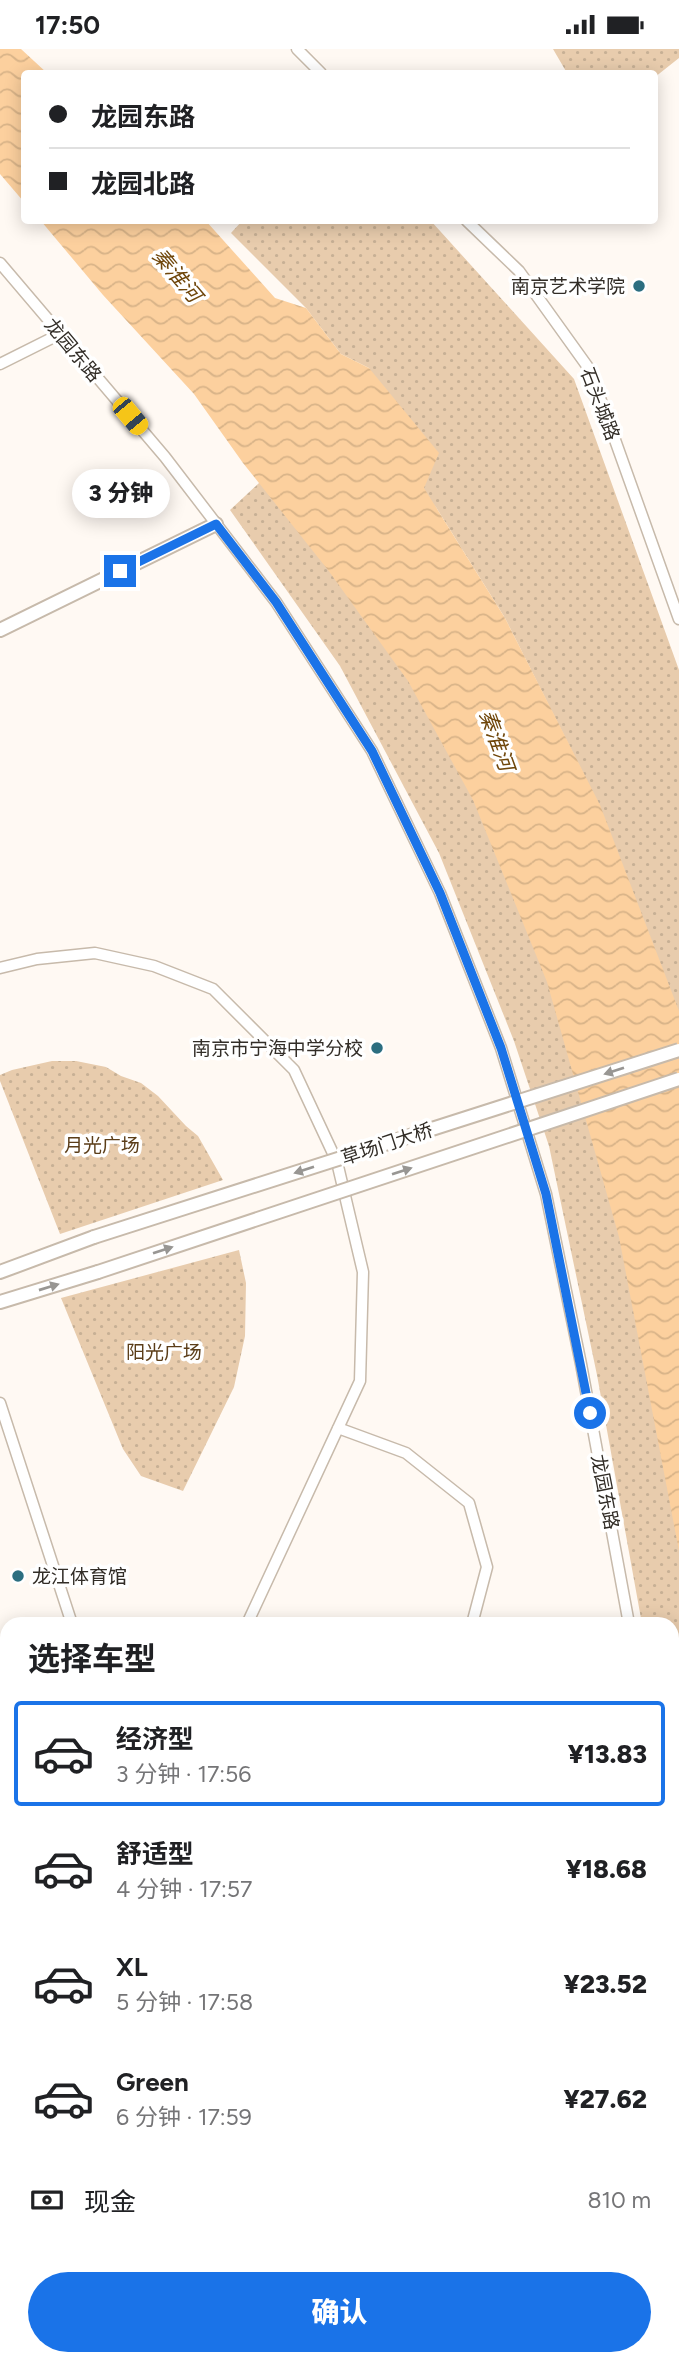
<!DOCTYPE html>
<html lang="zh">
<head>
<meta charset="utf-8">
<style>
  body { margin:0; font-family:Figtree,"Noto Sans SC",sans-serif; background:#f6f6f6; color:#202124; height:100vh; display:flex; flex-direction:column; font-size:26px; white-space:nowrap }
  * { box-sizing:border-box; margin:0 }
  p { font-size:23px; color:#757577 }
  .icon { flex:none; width:38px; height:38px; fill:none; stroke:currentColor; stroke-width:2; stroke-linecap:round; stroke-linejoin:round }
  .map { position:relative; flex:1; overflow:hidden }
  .details { position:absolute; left:0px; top:1568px; width:679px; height:749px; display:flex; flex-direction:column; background:#fff; border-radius:21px 21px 0 0; box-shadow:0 4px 18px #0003 }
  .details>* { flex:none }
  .banner { position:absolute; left:21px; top:21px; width:637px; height:154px; border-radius:7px; box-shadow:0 4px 18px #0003; display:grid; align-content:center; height:154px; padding:0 28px; background:#fff }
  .end { position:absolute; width:32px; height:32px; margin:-16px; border:9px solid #1a73e8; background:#fff; box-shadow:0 0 0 4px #fff }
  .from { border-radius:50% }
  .bubble { position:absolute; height:49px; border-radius:24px; background:#fff; box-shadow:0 4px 18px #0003; font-size:23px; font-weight:800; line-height:49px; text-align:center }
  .car { position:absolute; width:21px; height:42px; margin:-21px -10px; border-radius:9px; box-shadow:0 0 5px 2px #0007; background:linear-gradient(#f5c518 24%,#345 0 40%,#f5c518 0 76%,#345 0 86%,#f5c518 0) }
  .banner b { display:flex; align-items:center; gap:24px; height:66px; font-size:26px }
  .banner b+b { border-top:2px solid #e0e0e0 }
  .banner i { width:18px; height:18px; background:#202124 }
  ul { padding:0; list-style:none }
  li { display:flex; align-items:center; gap:21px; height:105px; margin:0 14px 10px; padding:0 14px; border:4px solid transparent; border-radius:7px }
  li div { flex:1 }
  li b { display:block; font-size:26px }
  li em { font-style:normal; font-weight:800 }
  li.active { border-color:#1a73e8 }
  li>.icon { width:63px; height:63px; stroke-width:1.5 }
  h2 { padding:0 28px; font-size:32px; line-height:84px }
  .pay { display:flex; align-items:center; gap:18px; height:77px; padding:0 28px; font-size:26px }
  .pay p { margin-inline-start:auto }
  .primary-button { display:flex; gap:14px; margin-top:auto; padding:14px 28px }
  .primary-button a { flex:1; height:80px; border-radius:42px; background:#1a73e8; color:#fff; font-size:28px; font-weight:800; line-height:80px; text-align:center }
  .status { display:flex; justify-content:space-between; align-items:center; height:49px; padding:0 35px; background:#fff; direction:ltr }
  .status svg { height:19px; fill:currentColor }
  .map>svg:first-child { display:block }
  .park { fill:url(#park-dots); fill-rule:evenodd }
  .water { fill:url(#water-waves) }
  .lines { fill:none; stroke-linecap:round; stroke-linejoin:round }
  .stream { stroke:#fcd09e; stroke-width:2.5 }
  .minor-casing { stroke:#c7baab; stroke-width:13 }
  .major-casing { stroke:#c7baab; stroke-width:16 }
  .minor { stroke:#fff; stroke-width:10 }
  .major { stroke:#fff; stroke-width:12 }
  .major-bridge-casing { stroke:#c7baab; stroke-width:16; stroke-linecap:butt }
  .major-bridge { stroke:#fff; stroke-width:12 }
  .oneway { fill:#989693 }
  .route { stroke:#1a73e8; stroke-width:9 }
  .poi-dot { fill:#2c6e80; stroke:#fff; stroke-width:2.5 }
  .labels { text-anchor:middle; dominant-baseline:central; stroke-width:7; stroke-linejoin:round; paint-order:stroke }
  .poi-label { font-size:19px; fill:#322d27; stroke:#fff; text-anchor:end }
  .street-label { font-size:19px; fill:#322d27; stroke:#fff }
  .park-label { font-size:19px; fill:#5b3d18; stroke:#fff }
  .water-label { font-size:21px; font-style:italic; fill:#6f460a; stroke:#fff }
</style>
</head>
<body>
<div class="status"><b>17:50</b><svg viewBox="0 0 49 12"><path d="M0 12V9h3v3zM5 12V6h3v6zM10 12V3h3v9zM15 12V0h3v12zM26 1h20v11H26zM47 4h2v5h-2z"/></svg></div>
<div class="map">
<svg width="679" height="2317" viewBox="0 0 679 2317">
  <defs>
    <pattern id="park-dots" width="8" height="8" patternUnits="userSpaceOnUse" patternTransform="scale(1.75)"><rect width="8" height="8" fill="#e8ccad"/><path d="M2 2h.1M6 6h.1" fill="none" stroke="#c7b095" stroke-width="1.8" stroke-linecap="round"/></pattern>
    <pattern id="water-waves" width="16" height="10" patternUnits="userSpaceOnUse" patternTransform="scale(1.75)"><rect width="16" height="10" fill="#fcd09e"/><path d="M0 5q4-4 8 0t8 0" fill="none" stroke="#d8b388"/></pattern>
  </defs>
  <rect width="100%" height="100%" fill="#fff9f3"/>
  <path class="park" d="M553 0H679V9L655 28 654 24H567Z
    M242 172H431L574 330 679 621V1781L672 1742V1575H642L597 1326 549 1097 514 992 439 804 340 617 230 461 259 434 424 438 369 319 341 305 306 259 231 184ZM434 455 505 569 587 732Z
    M52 1012H76L106 1018 121 1027 141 1034 158 1047 186 1077 198 1087 223 1131 60 1185 0 1032V1026L12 1021Z
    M239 1201 246 1234 245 1287 234 1338 183 1442 141 1427 123 1400 61 1249Z"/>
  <path class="water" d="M0 0H21L47 24H24V153L0 125Z
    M41 172H206L275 249 306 259 341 305 369 319 439 404 424 439 505 569 600 756 679 962V1502L619 1188 547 933 473 751 408 632 328 521 243 414 194 345 103 246Z"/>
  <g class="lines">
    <path class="stream" d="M672 2080 679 2079
      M0 2249 7 2247"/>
    <g class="minor-casing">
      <path id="minor" d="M297 0 321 24
        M467 172 519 222 590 321 679 570
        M0 214 165 408 276 553 372 702 440 844 501 999 546 1145 581 1315 629 1575
        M0 315 60 285
        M0 919 37 910 95 904 154 917 213 940 294 1021 337 1113 363 1223 360 1332 247 1575
        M0 1354 72 1575
        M338 1379 406 1404 469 1454 487 1518 472 1575
        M0 1611 7 1609
        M0 1818 7 1816
        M672 1818 679 1859
        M672 2052 679 2050
        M0 2218 7 2217"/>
    </g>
    <g class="major-casing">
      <path id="major" d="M0 581 216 475
        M0 1223 94 1188
        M0 1253 98 1223
        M0 2109 7 2130
        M67 2310 69 2317"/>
    </g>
    <use href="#minor" class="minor"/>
    <use href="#major" class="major"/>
    <g class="major-bridge-casing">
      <path id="major-bridge" d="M94 1188 679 1001
        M98 1223 679 1030"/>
    </g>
    <use href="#major-bridge" class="major-bridge"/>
  </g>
  <defs><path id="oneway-solid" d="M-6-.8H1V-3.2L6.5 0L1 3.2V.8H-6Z" transform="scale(1.75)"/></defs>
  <g class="oneway">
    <use href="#oneway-solid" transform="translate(614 1022) rotate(162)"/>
    <use href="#oneway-solid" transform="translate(304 1121) rotate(162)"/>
    <use href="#oneway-solid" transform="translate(402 1122) rotate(-18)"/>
    <use href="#oneway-solid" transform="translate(163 1201) rotate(-18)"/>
    <use href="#oneway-solid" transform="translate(49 1238) rotate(-17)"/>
  </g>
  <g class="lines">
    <path class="route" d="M120 522 216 475 276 553 372 702 440 844 501 999 546 1145 590 1364"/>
  </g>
  <g class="poi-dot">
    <circle cx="639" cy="237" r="7"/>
    <circle cx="377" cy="999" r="7"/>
    <circle cx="18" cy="1527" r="7"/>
  </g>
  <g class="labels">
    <g class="poi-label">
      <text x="625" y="237">南京艺术学院</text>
      <text x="363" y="999">南京市宁海中学分校</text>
      <text x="32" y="1527" text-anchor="start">龙江体育馆</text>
    </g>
    <g class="street-label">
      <text transform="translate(73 301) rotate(50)">龙园东路</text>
      <text transform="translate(600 355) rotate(69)">石头城路</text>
      <text transform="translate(387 1095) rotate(-18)">草场门大桥</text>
      <text transform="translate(605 1443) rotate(79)">龙园东路</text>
    </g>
    <g class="park-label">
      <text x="102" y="1096">月光广场</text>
      <text x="164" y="1303">阳光广场</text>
    </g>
    <g class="water-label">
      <text transform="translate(177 226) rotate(50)">秦淮河</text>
      <text transform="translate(497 691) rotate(70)">秦淮河</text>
    </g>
  </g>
</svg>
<i class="end from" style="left:590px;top:1364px"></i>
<i class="end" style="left:120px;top:522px"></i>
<div class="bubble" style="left:72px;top:420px;width:98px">3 分钟</div>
<i class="car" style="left:130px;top:367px;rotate:140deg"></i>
<div class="banner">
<b><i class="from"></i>龙园东路</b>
<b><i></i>龙园北路</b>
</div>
<section class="details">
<h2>选择车型</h2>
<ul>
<li class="active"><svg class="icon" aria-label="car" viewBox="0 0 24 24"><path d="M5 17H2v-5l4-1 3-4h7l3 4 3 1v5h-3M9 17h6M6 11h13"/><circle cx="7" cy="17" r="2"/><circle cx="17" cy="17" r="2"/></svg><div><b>经济型</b><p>3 分钟 · 17:56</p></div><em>¥13.83</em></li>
<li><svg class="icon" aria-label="car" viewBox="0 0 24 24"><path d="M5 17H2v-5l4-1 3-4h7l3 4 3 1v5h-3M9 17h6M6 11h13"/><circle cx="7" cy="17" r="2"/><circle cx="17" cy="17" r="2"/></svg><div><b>舒适型</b><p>4 分钟 · 17:57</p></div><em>¥18.68</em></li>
<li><svg class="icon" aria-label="car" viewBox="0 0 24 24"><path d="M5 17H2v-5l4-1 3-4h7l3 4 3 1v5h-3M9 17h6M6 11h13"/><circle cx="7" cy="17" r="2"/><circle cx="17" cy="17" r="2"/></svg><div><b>XL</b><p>5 分钟 · 17:58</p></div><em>¥23.52</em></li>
<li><svg class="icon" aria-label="car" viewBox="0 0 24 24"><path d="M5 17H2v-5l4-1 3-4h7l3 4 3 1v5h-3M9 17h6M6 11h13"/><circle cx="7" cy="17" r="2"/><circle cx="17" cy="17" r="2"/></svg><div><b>Green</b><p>6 分钟 · 17:59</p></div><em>¥27.62</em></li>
</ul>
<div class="pay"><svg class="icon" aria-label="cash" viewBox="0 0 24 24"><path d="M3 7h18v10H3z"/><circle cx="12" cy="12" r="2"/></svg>现金<p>810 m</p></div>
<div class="primary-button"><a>确认</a></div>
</section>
</div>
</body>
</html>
